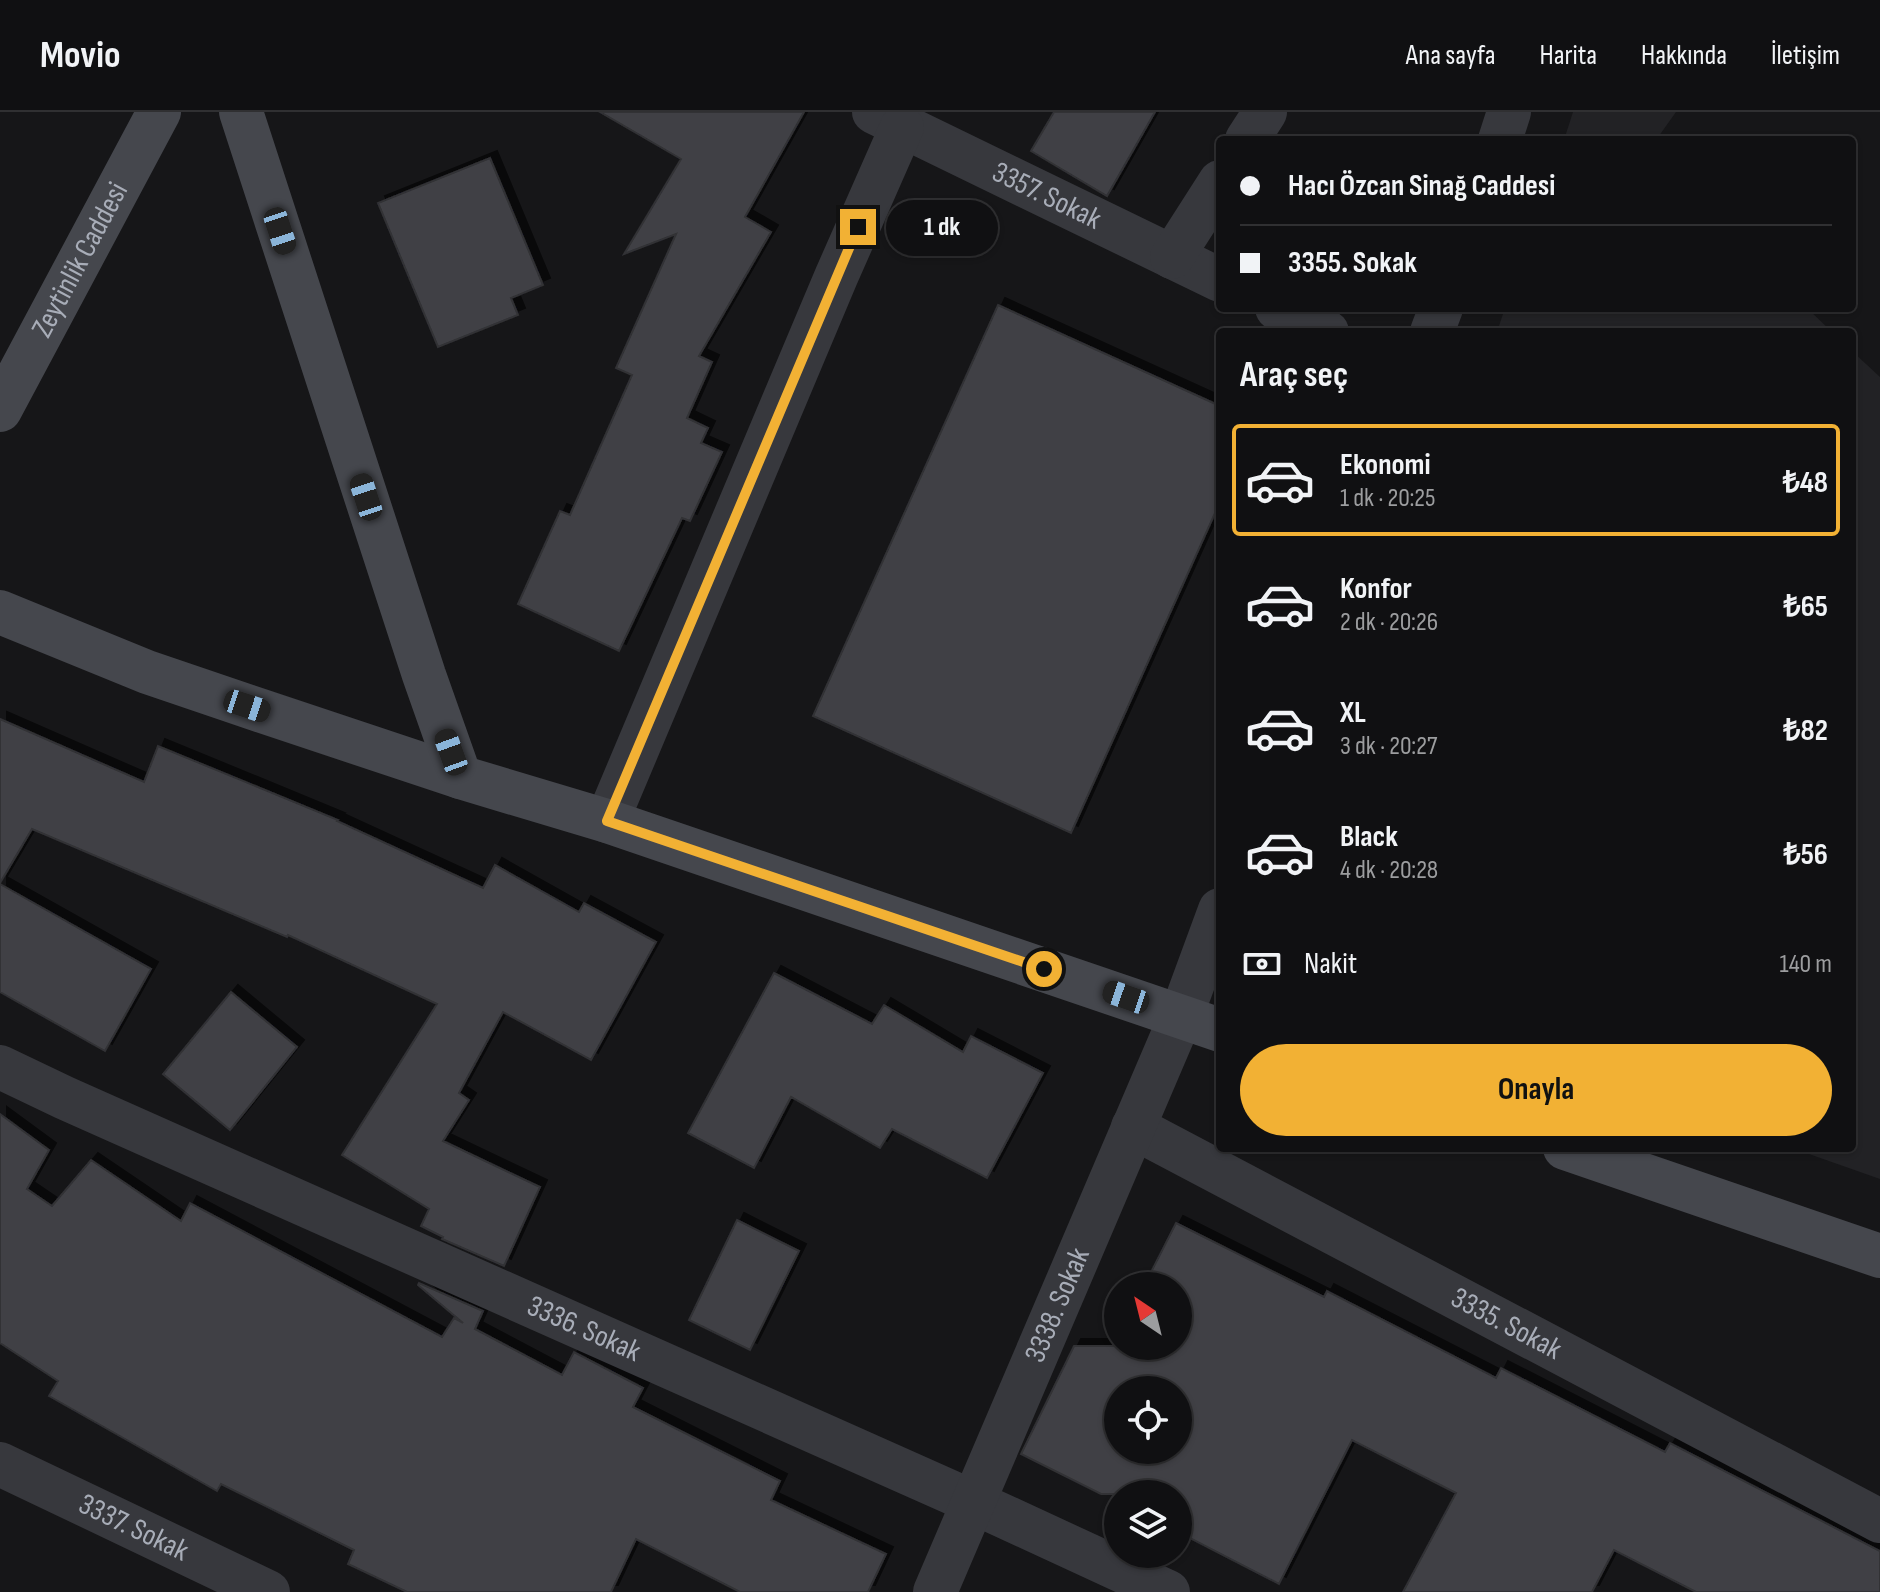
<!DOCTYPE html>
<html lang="tr">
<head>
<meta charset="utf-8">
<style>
  body { margin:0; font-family:"Sofia Sans Condensed",sans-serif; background:#1e1e20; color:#f1f3f6; height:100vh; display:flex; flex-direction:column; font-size:30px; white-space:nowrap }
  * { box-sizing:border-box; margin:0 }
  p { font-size:26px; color:#9c9d9f }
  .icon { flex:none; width:44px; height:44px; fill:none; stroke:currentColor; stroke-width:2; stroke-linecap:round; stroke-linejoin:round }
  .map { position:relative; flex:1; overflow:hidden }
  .sheet { position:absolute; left:1216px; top:216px; width:640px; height:824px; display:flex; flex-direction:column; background:#101012; border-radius:8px; box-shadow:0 2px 6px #0004,0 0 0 2px #303032 }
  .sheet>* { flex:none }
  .guide { position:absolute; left:1216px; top:24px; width:640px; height:176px; border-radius:8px; box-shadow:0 2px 6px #0004,0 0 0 2px #303032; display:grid; align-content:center; height:176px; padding:0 24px; background:#101012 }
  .needle { width:52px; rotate:325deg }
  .fabs { position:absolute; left:1104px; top:1160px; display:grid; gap:16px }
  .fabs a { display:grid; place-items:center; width:88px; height:88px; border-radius:50%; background:#101012; box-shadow:0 2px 6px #0004,0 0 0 2px #303032; font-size:40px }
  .end { position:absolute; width:36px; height:36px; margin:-18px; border:10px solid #f2b134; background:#111; box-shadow:0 0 0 4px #111 }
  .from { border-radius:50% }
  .bubble { position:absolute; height:56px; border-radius:28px; background:#101012; box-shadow:0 2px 6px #0004,0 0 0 2px #303032; font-size:26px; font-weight:700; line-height:56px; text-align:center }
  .car { position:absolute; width:24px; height:48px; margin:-24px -12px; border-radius:10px; box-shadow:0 0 6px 2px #0007; background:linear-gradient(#222 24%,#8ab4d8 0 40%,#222 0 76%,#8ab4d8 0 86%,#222 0) }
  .guide b { display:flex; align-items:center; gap:28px; height:76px; font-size:30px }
  .guide b+b { border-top:2px solid #303032 }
  .guide i { width:20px; height:20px; background:#f1f3f6 }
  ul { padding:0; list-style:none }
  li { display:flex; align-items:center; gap:24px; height:112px; margin:0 16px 12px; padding:0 8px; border:4px solid transparent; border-radius:8px }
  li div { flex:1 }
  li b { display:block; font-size:30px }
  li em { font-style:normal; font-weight:700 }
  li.on { border-color:#f2b134 }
  li>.icon { width:72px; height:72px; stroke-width:1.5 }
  h2 { padding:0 24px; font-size:36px; line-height:96px }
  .pay { display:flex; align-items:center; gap:20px; height:88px; padding:0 24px; font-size:30px }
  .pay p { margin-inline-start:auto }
  .cta { display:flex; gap:16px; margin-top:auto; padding:16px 24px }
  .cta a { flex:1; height:92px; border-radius:48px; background:#f2b134; color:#111; font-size:32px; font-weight:700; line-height:92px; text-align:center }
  header { display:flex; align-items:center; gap:48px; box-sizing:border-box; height:112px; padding:0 40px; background:#101012; border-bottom:2px solid #303032 }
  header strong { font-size:38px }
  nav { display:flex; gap:44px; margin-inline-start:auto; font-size:28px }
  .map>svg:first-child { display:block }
  .built { fill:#222225 }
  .building { fill:#404145; stroke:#303034; stroke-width:2; fill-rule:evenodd; filter:url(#shadow) }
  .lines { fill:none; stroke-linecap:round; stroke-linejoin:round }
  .street { stroke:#37383d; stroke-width:44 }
  .secondary { stroke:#45474d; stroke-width:44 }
  .route { stroke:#f2b134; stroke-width:10 }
  .labels { text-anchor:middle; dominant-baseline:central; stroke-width:6; stroke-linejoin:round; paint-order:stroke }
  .street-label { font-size:30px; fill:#a8adb8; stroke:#111113 }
</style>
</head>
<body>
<header>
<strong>Movio</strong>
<nav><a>Ana sayfa</a><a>Harita</a><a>Hakkında</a><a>İletişim</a></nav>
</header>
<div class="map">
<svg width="1880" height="1480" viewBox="0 0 1880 1480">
  <defs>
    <filter id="shadow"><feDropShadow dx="7" dy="-7" stdDeviation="0" flood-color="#0009"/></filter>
  </defs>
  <rect width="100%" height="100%" fill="#161618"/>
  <path class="built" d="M1573 0H1676L1656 28H1564Z
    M1505 196H1807L1832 220H1497Z
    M1852 239 1880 265V1067L1792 1036H1852Z"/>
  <path class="building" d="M600 0H804L745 105 771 120 699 244 712 250 687 306 708 316 701 331 722 340 690 409 682 406 619 539 518 492 560 399 570 403 632 263 616 256 676 122 624 142 681 47Z
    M1054 0H1155L1107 84 1031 39Z
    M490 46 543 173 511 186 518 203 438 235 378 91Z
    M998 193 1220 294V390L1071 721 813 604Z
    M0 607 144 670 158 634 338 708 337 709 483 776 495 753 579 800 584 791 656 830 591 948 503 900 459 981 469 988 443 1029 540 1075 504 1154 442 1127 443 1125 421 1114 429 1097 342 1043 437 892 288 823 287 825 32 717 0 771Z
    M0 772 151 857 105 939 0 880Z
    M774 861 872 912 884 893 963 940 971 924 1043 961 987 1066 892 1017 880 1036 791 985 754 1056 688 1021Z
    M231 880 297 935 230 1018 163 962Z
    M0 1002 49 1038 27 1077 52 1094 91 1048 181 1109 190 1091 442 1225 454 1206 463 1211 418 1173 419 1171 483 1199 475 1217 562 1263 574 1240 643 1276 633 1295 780 1369 771 1388 886 1442 868 1480H740L636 1427 611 1480H407L348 1452 354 1438 221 1372 217 1379 49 1284 58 1269 0 1231Z
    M737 1108 799 1139 750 1238 689 1208Z
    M1176 1111 1324 1185 1327 1179 1496 1266 1501 1256 1665 1340 1670 1331 1880 1439V1480H1696L1614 1438 1592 1480H1403L1456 1381 1352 1328 1279 1472 1178 1420V1382H1101L1021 1342 1074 1234H1113L1118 1225V1234H1178V1174H1144ZM1118 1278H1178V1338H1118Z"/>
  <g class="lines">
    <g class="street">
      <path id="s1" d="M874 0 1220 168"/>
      <path d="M1247 28 1265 0"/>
      <path d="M1500 28 1509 0"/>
      <path d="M1172 145 1220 70"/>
      <path d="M1277 196 1327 220"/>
      <path d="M1432 220 1441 196"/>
      <path d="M607 709 836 165 902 15"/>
      <path id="s2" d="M0 955 65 986 973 1390 1168 1480"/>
      <path id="s3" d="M1133 1015 1880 1409"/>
      <path id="s4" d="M0 1352 268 1480"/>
      <path id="s5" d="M935 1480 1181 904 1220 798"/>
    </g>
    <g class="secondary">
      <path d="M241 0 424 563 460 665"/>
      <path id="s6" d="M0 298 159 0"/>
      <path d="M0 500 147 560 247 594 460 665 607 709 1220 918"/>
      <path d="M1565 1036 1880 1144"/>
    </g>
  </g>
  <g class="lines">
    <path class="route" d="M858 115 607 709 1044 857"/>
  </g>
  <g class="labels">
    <g class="street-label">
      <text stroke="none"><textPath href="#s1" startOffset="192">3357. Sokak</textPath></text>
      <text stroke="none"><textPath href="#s6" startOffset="170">Zeytinlik Caddesi</textPath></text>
      <text stroke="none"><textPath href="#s5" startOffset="312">3338. Sokak</textPath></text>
      <text stroke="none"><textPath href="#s3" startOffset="422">3335. Sokak</textPath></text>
      <text stroke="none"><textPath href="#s2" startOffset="640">3336. Sokak</textPath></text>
      <text stroke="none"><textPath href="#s4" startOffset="148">3337. Sokak</textPath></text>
    </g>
  </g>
</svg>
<div class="fabs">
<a><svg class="needle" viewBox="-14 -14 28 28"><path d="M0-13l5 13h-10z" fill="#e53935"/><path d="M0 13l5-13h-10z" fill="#9c9d9f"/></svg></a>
<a><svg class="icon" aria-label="locate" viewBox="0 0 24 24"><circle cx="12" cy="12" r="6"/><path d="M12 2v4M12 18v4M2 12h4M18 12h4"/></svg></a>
<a><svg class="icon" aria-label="layers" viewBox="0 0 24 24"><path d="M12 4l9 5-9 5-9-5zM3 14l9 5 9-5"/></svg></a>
</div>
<i class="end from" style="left:1044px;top:857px"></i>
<i class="end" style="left:858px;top:115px"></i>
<div class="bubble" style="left:886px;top:88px;width:112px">1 dk</div>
<i class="car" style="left:280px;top:119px;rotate:162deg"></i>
<i class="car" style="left:366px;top:385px;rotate:342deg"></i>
<i class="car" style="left:247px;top:594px;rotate:108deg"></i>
<i class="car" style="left:451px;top:640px;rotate:340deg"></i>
<i class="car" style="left:1126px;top:885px;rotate:289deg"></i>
<div class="guide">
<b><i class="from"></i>Hacı Özcan Sinağ Caddesi</b>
<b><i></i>3355. Sokak</b>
</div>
<section class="sheet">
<h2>Araç seç</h2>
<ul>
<li class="on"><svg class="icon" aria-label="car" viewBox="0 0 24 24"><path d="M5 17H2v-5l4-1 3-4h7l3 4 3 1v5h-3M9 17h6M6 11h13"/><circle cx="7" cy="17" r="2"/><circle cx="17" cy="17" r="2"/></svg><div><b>Ekonomi</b><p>1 dk · 20:25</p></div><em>₺48</em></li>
<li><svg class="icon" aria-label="car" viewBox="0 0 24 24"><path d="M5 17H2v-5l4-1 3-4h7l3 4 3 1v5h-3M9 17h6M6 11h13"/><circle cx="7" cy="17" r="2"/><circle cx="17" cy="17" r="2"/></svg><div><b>Konfor</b><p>2 dk · 20:26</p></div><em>₺65</em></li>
<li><svg class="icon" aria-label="car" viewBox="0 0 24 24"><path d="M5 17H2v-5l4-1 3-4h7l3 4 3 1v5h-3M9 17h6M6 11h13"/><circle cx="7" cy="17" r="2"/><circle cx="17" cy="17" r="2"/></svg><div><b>XL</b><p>3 dk · 20:27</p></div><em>₺82</em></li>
<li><svg class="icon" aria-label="car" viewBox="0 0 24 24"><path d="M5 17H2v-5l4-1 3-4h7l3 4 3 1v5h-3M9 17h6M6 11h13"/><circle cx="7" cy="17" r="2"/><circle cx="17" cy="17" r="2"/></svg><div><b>Black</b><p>4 dk · 20:28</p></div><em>₺56</em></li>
</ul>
<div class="pay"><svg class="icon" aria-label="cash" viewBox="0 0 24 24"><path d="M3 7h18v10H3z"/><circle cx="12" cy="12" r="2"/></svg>Nakit<p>140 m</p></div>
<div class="cta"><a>Onayla</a></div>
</section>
</div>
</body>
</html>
